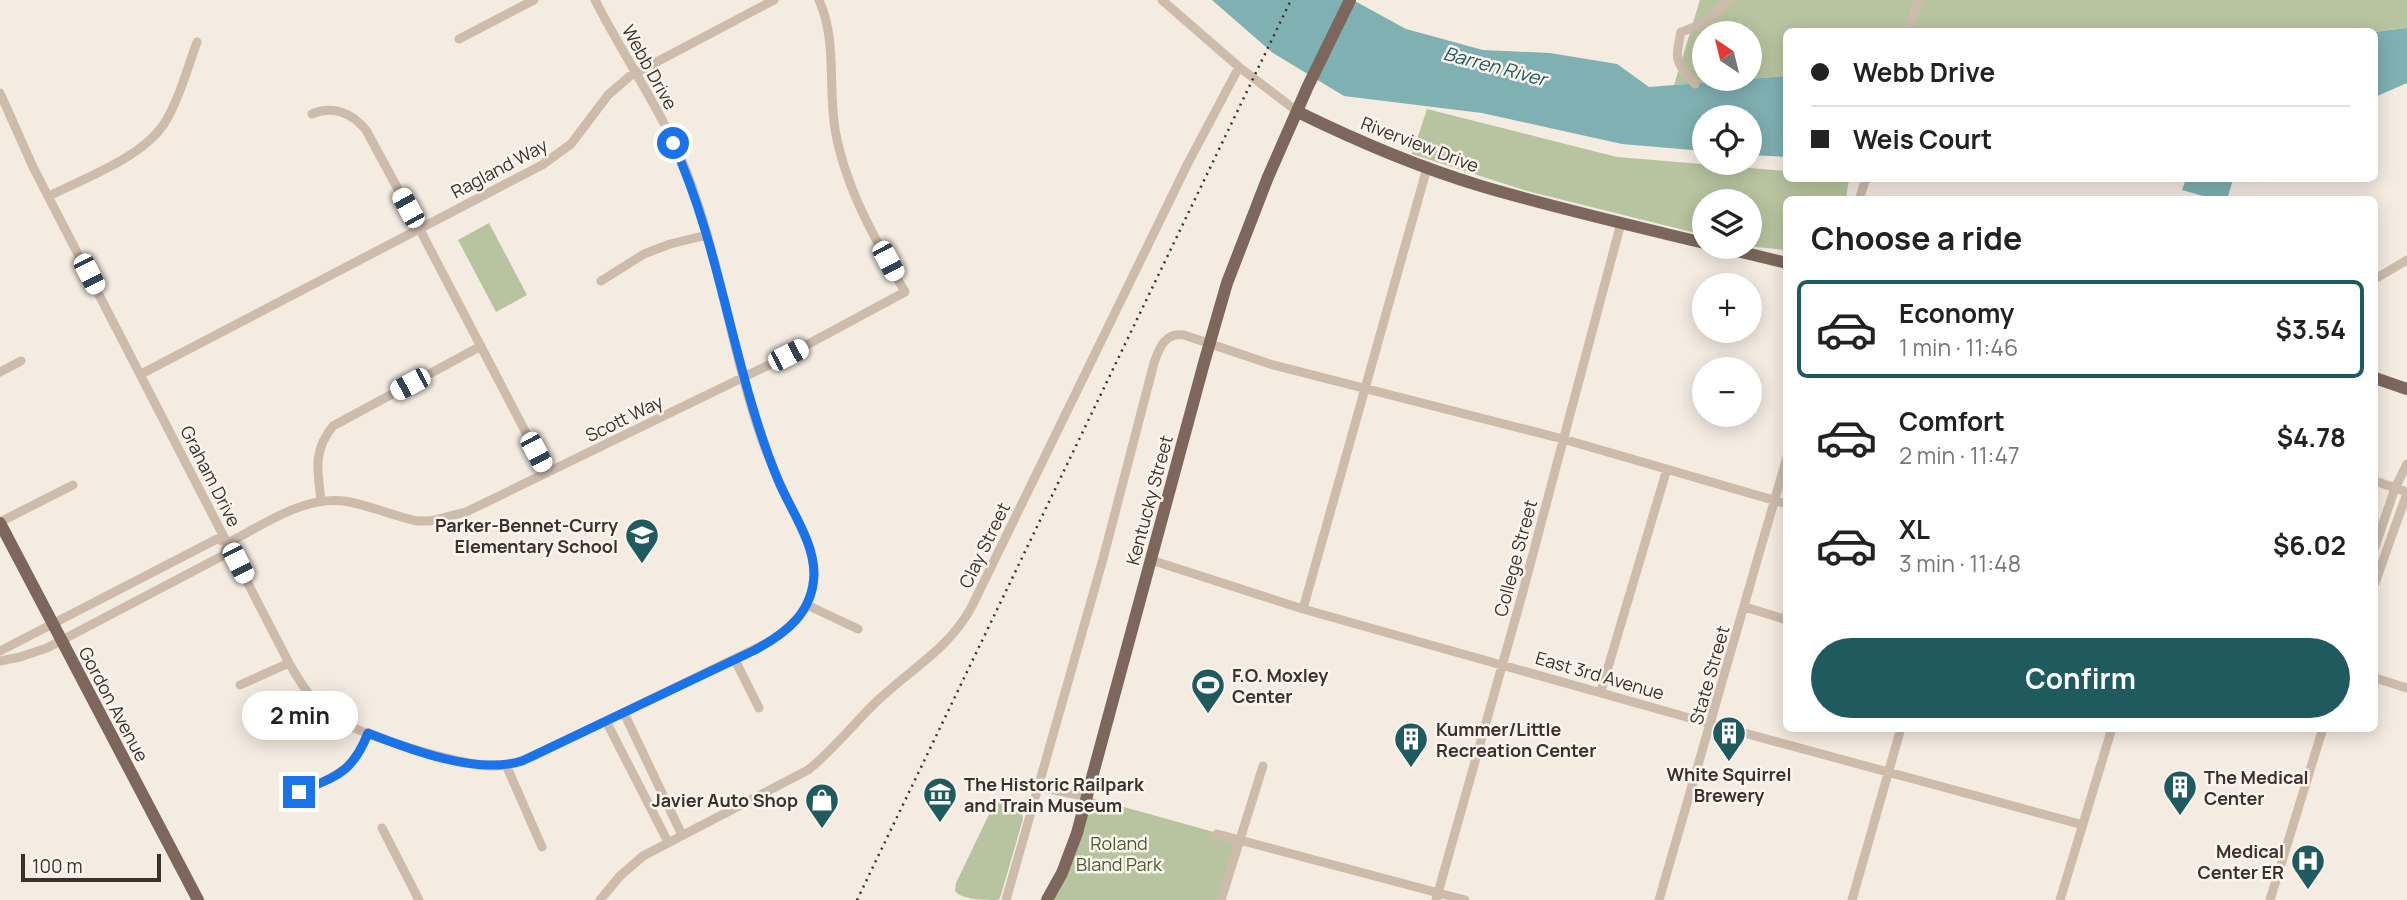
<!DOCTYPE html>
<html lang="en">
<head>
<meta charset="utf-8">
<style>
  body { margin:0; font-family:Manrope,sans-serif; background:#f2f2f2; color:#222; height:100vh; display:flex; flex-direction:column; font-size:26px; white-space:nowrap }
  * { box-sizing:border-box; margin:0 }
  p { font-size:23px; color:#767676 }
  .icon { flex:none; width:38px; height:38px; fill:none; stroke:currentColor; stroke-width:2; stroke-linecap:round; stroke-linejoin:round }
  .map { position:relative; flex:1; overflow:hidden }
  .details { position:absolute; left:1783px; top:196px; width:595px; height:536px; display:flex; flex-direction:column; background:#fff; border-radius:10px; box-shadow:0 4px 18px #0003 }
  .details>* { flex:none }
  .guide { position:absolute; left:1783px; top:28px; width:595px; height:154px; border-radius:10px; box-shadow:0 4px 18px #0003; display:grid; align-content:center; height:154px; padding:0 28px; background:#fff }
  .needle { width:46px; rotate:325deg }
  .controls { position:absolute; left:1692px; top:21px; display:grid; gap:14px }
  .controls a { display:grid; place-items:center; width:70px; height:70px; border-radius:50%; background:#fff; box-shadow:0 4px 18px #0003; font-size:35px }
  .scale { position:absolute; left:21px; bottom:18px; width:140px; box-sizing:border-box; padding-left:7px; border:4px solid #3b302b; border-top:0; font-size:19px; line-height:24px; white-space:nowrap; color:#3b302b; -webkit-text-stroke:5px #fbf5ee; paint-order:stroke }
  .end { position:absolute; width:32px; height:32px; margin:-16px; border:9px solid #1a73e8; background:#fff; box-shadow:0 0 0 4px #fff }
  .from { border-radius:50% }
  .bubble { position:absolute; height:49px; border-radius:24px; background:#fff; box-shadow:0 4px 18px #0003; font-size:23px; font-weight:700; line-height:49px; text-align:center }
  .car { position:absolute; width:21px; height:42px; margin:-21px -10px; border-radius:9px; box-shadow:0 0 5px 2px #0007; background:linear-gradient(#fff 24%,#345 0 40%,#fff 0 76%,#345 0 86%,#fff 0) }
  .guide b { display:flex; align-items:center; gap:24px; height:66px; font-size:26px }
  .guide b+b { border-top:2px solid #e0e0e0 }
  .guide i { width:18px; height:18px; background:#222 }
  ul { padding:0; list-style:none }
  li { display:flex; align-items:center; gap:21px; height:98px; margin:0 14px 10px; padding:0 14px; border:4px solid transparent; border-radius:10px }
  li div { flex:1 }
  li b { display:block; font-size:26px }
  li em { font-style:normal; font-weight:700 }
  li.active { border-color:#1f5a5e }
  li>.icon { width:63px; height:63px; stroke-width:1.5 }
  h2 { padding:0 28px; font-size:32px; line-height:84px }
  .button { display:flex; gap:14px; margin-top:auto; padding:14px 28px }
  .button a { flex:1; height:80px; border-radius:42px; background:#1f5a5e; color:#fff; font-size:28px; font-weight:700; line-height:80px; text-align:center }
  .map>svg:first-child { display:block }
  .green { fill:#b8c4a0; fill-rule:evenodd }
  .water { fill:#7fb0b2 }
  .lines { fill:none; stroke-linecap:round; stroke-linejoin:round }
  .minor { stroke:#cdbbac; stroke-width:9 }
  .major { stroke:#7d675c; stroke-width:12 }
  .rail { stroke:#3b302b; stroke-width:2.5; stroke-dasharray:2 5; stroke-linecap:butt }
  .route { stroke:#1a73e8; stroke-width:9 }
  .labels { text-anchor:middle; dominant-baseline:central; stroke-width:5; stroke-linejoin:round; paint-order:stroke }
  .street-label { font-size:18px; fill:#3b302b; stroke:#fbf5ee }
  .poi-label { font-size:18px; font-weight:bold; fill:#3b302b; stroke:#fbf5ee; text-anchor:start }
  .park-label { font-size:18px; fill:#4a5a2e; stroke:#fbf5ee }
  .water-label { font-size:19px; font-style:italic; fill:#1f5a5e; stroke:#fbf5ee }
</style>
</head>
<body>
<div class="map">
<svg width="2407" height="900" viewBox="0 0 2407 900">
  <rect width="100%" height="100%" fill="#f4ebe1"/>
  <path class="green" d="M1700 0H2407V28L2375 32H1787V76L1674 85ZM1704 33H1750V79H1704Z
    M1427 109 1617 157 1787 171V178L1849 179 1846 199 1787 200V250L1755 247 1750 246V201H1704V235L1527 191 1412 154Z
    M489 223 527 295 496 312 458 240Z
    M1088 797 1239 839 1221 900H1046Z
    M1001 801C1011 802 1022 807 1023 819L1000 898 998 900C984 900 962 900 955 891L956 883 994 804Z"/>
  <path class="water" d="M1212 0H1353L1406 29 1483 50 1550 53 1617 64 1649 87 1787 76V157L1750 155V117H1704V151L1622 144 1482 113 1344 96 1273 53Z
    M2407 28V83L2375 97V32Z
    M2186 179V178L2233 179 2227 200 2214 199 2182 190Z"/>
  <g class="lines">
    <path class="minor" d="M1162 0 1239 67 1298 112
      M1908 32 1918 0
      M459 39 534 0
      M1695 84C1676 60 1674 63 1681 32 1701 26 1715 16 1728 0
      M0 93 33 167 289 663C300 682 311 700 328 714 355 734 463 767 496 766 513 765 528 759 542 752L769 642C794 626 813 607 814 575 814 548 799 525 788 501 779 482 771 463 763 443 732 356 721 264 689 178 665 115 625 59 595 0
      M312 114C333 105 352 113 366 130L419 228 547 473
      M49 196C85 178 141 158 164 124 179 100 187 69 197 42
      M1859 200 1866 178
      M2375 279 2407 260
      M601 281 644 254 670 244 707 235
      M0 372 21 361
      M141 374 542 165 571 144 608 95 630 76 774 0
      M2375 481 2407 492
      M321 501C318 471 312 452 333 426L481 346
      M0 522 73 485
      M2375 547 2395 488 2407 464
      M1151 560 1303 609 1711 724 2083 825
      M2375 583 2407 493
      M807 605 858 629
      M1745 607 1787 620
      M1303 609 1427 168
      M0 651 217 539 228 543
      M735 660 759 708
      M0 661 20 657 47 648 224 555 228 543C263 525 303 496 344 501 369 505 393 516 417 521H430L466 512 773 363 905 292C876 241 845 188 835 129 828 87 837 39 819 0
      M2375 678 2407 688
      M240 685 289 663
      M1601 691 1667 469
      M624 713 682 835
      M606 721 668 842
      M506 765 542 847
      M1039 787 1088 797
      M298 792C334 777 353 772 368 733
      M382 828 419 900
      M1217 834 1465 900
      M600 900 620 876 643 856 808 770C832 751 851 727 873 705 907 671 949 650 972 606L1188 163 1239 67
      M1006 900 1103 559 1154 363C1159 348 1165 332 1184 335L1270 364 1563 439 1787 504
      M1221 900 1263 766
      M1436 900 1522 595 1621 223
      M1659 900 1787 457
      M1852 900 1901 728
      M2060 900 2112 728
      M2270 900 2323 728"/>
    <path class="major" d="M1298 112C1357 141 1418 167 1481 186 1555 208 1630 225 1704 243
      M1721 247 1787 263
      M2375 378 2407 389
      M0 523 198 900
      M1047 900 1062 873 1077 833 1204 363 1227 283 1268 177 1308 86 1350 0"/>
    <path class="rail" d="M857 900 1291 0"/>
  </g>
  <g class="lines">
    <path class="route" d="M299 792C336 776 352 774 368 733 411 750 477 775 522 761L755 650C786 633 813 613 814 574 814 541 790 509 778 480 733 371 722 251 673 143"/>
  </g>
  <defs>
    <g id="school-pin" transform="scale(1.75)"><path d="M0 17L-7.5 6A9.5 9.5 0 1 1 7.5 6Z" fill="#1f5a5e" stroke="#fbf5ee"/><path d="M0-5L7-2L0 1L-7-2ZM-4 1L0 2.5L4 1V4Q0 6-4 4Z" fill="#fff"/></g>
    <g id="stadium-pin" transform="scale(1.75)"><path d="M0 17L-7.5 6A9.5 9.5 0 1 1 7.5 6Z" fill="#1f5a5e" stroke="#fbf5ee"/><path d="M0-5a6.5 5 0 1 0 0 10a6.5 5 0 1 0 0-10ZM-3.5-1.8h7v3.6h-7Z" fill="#fff"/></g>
    <g id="building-pin" transform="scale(1.75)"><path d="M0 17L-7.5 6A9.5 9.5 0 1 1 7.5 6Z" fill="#1f5a5e" stroke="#fbf5ee"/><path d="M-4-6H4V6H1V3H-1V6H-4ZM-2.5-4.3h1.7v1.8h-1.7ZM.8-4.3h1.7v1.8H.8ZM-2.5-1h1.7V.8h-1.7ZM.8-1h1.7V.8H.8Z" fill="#fff"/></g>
    <g id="museum-pin" transform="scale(1.75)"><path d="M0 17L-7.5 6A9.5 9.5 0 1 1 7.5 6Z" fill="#1f5a5e" stroke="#fbf5ee"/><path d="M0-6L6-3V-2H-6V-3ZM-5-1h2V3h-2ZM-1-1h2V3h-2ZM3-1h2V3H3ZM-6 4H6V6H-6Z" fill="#fff"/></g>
    <g id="shop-pin" transform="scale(1.75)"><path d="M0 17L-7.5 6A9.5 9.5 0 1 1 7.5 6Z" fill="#1f5a5e" stroke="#fbf5ee"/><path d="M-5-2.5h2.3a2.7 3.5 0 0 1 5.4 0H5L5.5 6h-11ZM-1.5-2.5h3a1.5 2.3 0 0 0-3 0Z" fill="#fff"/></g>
    <g id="hospital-pin" transform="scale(1.75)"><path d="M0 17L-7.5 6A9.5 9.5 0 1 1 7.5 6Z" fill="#1f5a5e" stroke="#fbf5ee"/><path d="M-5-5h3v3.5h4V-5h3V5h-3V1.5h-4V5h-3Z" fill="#fff"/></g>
  </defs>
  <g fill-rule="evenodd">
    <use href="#school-pin" x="642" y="535"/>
    <use href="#stadium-pin" x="1208" y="685"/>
    <use href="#building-pin" x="1729" y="733"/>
    <use href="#building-pin" x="1411" y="739"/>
    <use href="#building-pin" x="2180" y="787"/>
    <use href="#museum-pin" x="940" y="794"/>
    <use href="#shop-pin" x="822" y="800"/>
    <use href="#hospital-pin" x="2308" y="861"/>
  </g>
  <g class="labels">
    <g class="street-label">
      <text transform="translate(650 67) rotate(61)">Webb Drive</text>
      <text transform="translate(1420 144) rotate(21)">Riverview Drive</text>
      <text transform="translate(499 168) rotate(-28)">Ragland Way</text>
      <text transform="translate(624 418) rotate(-26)">Scott Way</text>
      <text transform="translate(211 476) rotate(63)">Graham Drive</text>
      <text transform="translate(1149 500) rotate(-75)">Kentucky Street</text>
      <text transform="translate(984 545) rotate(-64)">Clay Street</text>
      <text transform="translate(1515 558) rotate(-75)">College Street</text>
      <text transform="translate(1600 675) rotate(16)">East 3rd Avenue</text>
      <text transform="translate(1709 675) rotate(-74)">State Street</text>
      <text transform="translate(114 704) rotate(62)">Gordon Avenue</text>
    </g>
    <g class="poi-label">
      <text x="618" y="525" text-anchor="end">Parker-Bennet-Curry<tspan x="618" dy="21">Elementary School</tspan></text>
      <text x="1232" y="675">F.O. Moxley<tspan x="1232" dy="21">Center</tspan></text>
      <text x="1436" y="729">Kummer/Little<tspan x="1436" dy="21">Recreation Center</tspan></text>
      <text x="1729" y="774" text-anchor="middle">White Squirrel<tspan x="1729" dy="21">Brewery</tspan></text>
      <text x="2204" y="777">The Medical<tspan x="2204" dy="21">Center</tspan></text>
      <text x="964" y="784">The Historic Railpark<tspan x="964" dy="21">and Train Museum</tspan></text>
      <text x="798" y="800" text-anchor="end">Javier Auto Shop</text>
      <text x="2284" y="851" text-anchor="end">Medical<tspan x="2284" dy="21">Center ER</tspan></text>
    </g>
    <g class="park-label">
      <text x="1119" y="843">Roland<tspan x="1119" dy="21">Bland Park</tspan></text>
    </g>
    <g class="water-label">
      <text transform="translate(1495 66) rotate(15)">Barren River</text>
    </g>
  </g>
</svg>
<div class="controls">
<a><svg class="needle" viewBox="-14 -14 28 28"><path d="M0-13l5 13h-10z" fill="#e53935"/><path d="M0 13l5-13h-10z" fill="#767676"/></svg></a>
<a><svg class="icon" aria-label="locate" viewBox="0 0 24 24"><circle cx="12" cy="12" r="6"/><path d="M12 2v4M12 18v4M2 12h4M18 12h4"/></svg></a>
<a><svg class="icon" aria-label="layers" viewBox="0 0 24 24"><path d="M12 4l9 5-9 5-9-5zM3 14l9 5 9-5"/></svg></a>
<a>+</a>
<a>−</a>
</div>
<div class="scale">100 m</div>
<i class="end from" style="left:673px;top:143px"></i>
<i class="end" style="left:299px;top:792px"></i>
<div class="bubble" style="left:242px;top:691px;width:116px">2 min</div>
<i class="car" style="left:408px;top:208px;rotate:331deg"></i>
<i class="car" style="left:888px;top:261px;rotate:152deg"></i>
<i class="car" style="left:89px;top:274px;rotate:153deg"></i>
<i class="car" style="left:788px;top:355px;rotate:63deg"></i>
<i class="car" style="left:410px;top:384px;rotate:242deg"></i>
<i class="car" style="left:536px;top:452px;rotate:152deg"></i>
<i class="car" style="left:238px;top:563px;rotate:153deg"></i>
<div class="guide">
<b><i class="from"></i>Webb Drive</b>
<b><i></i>Weis Court</b>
</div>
<section class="details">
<h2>Choose a ride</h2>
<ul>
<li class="active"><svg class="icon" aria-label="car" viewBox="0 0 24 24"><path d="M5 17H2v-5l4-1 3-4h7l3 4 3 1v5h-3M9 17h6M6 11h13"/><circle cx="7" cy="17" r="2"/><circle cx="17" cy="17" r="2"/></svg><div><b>Economy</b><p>1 min · 11:46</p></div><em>$3.54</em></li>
<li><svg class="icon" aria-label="car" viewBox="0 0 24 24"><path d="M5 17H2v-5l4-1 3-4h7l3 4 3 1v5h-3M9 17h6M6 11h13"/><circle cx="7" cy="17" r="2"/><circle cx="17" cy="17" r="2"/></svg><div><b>Comfort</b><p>2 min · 11:47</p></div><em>$4.78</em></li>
<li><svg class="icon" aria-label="car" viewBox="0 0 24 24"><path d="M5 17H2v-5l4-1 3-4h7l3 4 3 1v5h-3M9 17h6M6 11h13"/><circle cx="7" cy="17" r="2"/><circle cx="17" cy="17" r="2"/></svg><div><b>XL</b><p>3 min · 11:48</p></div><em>$6.02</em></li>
</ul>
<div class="button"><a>Confirm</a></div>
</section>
</div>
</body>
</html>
